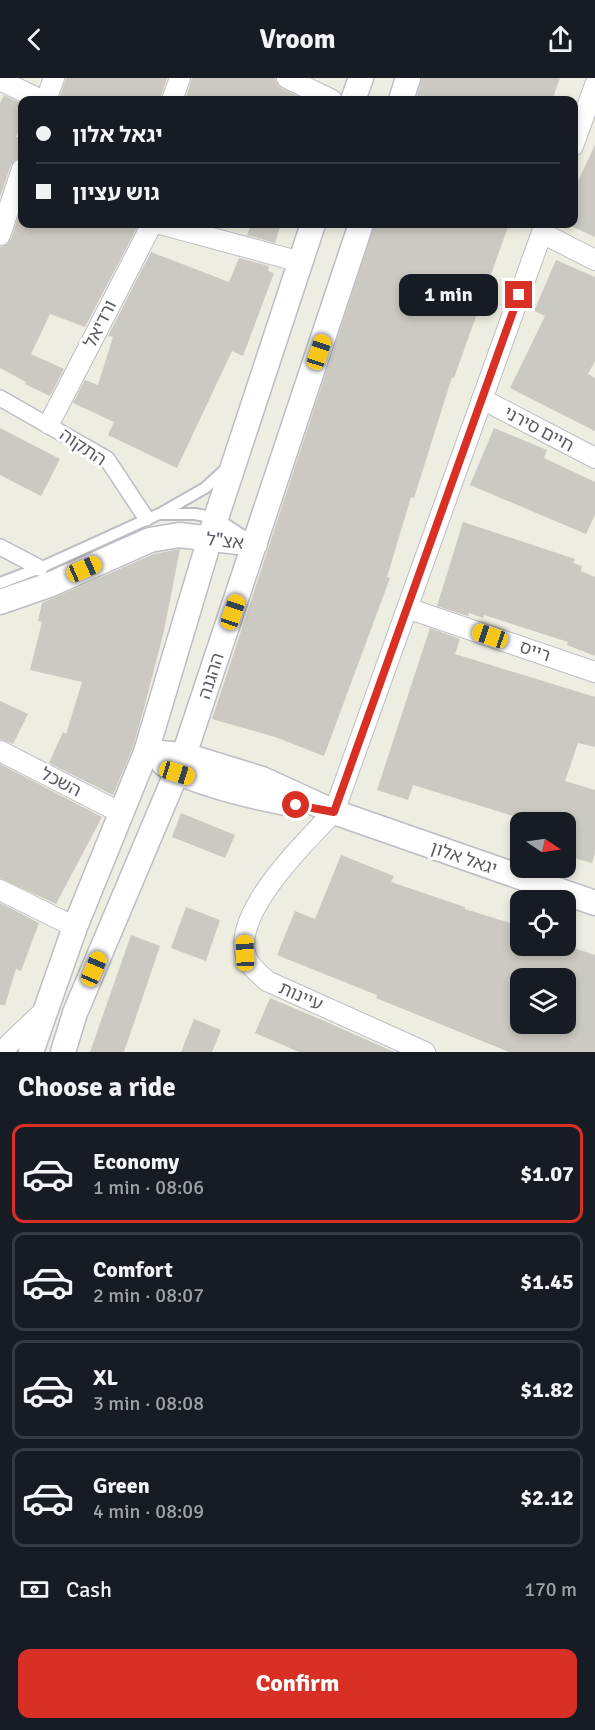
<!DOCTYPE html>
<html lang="en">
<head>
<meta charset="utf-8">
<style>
  body { margin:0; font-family:Signika,"Noto Sans Hebrew",sans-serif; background:#242831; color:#f1f3f6; height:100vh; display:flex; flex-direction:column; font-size:22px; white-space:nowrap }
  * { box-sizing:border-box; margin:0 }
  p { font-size:20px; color:#9ea1a6 }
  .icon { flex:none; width:33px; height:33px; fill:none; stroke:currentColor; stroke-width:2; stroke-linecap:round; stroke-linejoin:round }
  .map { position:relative; height:974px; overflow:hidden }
  .side { display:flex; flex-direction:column; background:#171b24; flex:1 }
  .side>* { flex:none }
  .top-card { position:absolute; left:18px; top:18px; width:560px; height:132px; border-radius:12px; box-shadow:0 3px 9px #0003; display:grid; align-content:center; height:132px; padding:0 18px; background:#171b24 }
  .needle { width:39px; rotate:103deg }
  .buttons { position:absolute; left:510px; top:734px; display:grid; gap:12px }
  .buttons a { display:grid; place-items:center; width:66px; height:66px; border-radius:12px; background:#171b24; box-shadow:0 3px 9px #0003; font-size:30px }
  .end { position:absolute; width:27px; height:27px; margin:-14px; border:8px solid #d93025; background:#fff; box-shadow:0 0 0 3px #fff }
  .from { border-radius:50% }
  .bubble { position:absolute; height:42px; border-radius:12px; background:#171b24; box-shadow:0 3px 9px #0003; font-size:20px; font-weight:700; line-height:42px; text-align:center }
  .car { position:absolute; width:18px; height:36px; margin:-18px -9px; border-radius:8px; box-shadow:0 0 4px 2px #0007; background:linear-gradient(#f5c518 24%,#345 0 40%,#f5c518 0 76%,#345 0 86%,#f5c518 0) }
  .top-card b { display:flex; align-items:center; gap:21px; height:57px; font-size:22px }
  .top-card b+b { border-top:2px solid #363941 }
  .top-card i { width:15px; height:15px; background:#f1f3f6 }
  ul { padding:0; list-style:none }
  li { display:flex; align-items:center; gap:18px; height:99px; margin:0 12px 9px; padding:0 6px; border:3px solid #363941; border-radius:12px }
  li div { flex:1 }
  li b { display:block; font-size:22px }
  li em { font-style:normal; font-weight:700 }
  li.active { border-color:#d93025 }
  li>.icon { width:54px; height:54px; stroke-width:1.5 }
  h2 { padding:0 18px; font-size:27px; line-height:72px }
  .pay { display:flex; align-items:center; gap:15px; height:66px; padding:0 18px; font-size:22px }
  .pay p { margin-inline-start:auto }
  .action { display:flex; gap:12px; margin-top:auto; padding:12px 18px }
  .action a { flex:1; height:69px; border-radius:12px; background:#d93025; color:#fff; font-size:24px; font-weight:700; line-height:69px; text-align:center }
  header { display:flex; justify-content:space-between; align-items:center; height:78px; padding:0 18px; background:#171b24; font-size:27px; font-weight:700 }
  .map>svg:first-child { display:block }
  .building { fill:#cbc9c1; fill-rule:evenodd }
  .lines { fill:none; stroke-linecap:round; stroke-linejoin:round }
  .service-casing { stroke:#bcbdc4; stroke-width:14 }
  .pedestrian-casing { stroke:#bcbdc4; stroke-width:18 }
  .minor-casing { stroke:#bcbdc4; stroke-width:22 }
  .tertiary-casing { stroke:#bcbdc4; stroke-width:27 }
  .service { stroke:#fff; stroke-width:10 }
  .pedestrian { stroke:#fff; stroke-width:15 }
  .minor { stroke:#fff; stroke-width:20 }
  .tertiary { stroke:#fff; stroke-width:24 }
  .route { stroke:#d93025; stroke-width:8 }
  .labels { text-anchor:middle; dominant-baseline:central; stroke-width:6; stroke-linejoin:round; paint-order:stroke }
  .street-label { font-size:18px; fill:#5a5c63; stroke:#fff }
</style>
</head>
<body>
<header><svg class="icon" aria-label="back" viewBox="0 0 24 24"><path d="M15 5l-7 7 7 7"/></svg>Vroom<svg class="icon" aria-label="share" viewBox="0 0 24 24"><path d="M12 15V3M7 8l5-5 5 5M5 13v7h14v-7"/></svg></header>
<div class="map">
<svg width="595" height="974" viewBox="0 0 595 974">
  <rect width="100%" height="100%" fill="#eeede1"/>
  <path class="building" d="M66 0H167L160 22H72L60 18Z
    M192 0H275L277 6 281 10 306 22H185Z
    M422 0H560L552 22H416Z
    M4 17 22 26V42L16 59 22 60V79L15 82 11 87 0 119V25Z
    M595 67V159L573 149V114Z
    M22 127V146H139L85 249 50 236 31 276 64 291 50 318 25 306 26 304 0 290V169L7 166 11 161Z
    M252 146H281L275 165 247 157Z
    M375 146H509L454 300 452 299 414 420 411 419 387 499 390 500 324 678 275 659 212 641Z
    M151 174 229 204 239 180 269 188 268 193 274 195 243 278 232 273 177 390 108 357 114 344 73 325 85 302 98 307 113 259 108 258Z
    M556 182 595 199V283L588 296 595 300V353L510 310 545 238 534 233Z
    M0 350 60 381 41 418 0 397Z
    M494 350 547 372 544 380 595 404V437L586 456 470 407Z
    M463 444 575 481 573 485 582 488 581 493 595 499V578L567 567 568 564 484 537 483 540 469 535 468 538 437 528Z
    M180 471 164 553 143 634 133 669 113 717 49 685 63 654 66 656 82 604 30 592 42 544 38 543 42 525 154 476Z
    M430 550 460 561 455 576 595 619V669L578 665 565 703 595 712V775L592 785 566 778V744H519L520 740 413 707 408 722 377 712Z
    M0 623 28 636 13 666 0 661Z
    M0 686 102 739 56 826 0 800Z
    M181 735 235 757 225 780 172 759Z
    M341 777 394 798 391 804 465 829V831L520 848V867H565L595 877V974H509L376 920 377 917 277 877 295 833 315 841ZM520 900H566V945H520Z
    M0 825 39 845 21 893 16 891 5 927H0Z
    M186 829 220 842 206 883 171 870Z
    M131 857 160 868 124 974H90Z
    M270 920 329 945 394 974H299L255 955Z
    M194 941 221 952 212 974H181Z"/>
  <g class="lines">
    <g class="service-casing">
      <path id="service" d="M163 434 205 410 227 390
        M0 505 40 490 159 436H195L216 440 243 458"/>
    </g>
    <g class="pedestrian-casing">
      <path id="pedestrian" d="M0 320 107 381 146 440
        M0 469 40 490"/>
    </g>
    <g class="minor-casing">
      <path id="minor" d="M287 0 332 22
        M0 2 41 22
        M46 22 54 0
        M172 22 180 0
        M573 68 595 7
        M160 146 301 184
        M542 155 595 182
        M0 157 22 91
        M482 321 595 380
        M49 346 152 146
        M407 530 595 594
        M0 673 123 736
        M0 812 75 849
        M4 974 9 966 46 931
        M425 974 267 903C259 895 247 887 245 874 236 831 306 763 334 734L545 146"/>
    </g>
    <g class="tertiary-casing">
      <path id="tertiary" d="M353 22 361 0
        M401 22 408 0
        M0 524 49 507 150 462 179 457 255 466
        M146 674 184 677 262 701 334 734 595 825
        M164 686C194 706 259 720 296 727
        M31 974 75 849 146 674 216 440 313 146
        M63 974 75 935 184 677 361 146"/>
    </g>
    <use href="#service" class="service"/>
    <use href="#pedestrian" class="pedestrian"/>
    <use href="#minor" class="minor"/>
    <use href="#tertiary" class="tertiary"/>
  </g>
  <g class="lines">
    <path class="route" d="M296 727 334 734 519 217"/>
  </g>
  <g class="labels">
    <g class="street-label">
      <text transform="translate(100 246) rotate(-63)">ורדיאל</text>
      <text transform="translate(539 351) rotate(28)">חיים סירני</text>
      <text transform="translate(83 369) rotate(34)">התקוה</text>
      <text transform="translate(225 463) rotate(7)">אצ"ל</text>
      <text transform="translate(535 573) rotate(19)">רייס</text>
      <text transform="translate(211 598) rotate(-72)">ההגנה</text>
      <text transform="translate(61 704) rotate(27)">השכל</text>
      <text transform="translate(464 780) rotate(19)">יגאל אלון</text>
      <text transform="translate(301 918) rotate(24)">עיינות</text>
    </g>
  </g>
</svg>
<div class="buttons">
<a><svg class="needle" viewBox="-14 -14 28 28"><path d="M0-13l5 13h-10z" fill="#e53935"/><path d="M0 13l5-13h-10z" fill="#9ea1a6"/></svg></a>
<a><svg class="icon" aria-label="locate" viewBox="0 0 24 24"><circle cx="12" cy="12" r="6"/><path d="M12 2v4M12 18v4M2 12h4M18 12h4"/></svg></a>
<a><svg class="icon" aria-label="layers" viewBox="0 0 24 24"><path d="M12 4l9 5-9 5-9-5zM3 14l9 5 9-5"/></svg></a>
</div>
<i class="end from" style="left:296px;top:727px"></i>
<i class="end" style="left:519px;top:217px"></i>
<div class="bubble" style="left:399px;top:196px;width:99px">1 min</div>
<i class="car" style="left:319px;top:274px;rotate:18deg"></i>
<i class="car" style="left:84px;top:491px;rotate:66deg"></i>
<i class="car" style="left:233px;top:534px;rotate:19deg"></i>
<i class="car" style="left:490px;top:558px;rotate:289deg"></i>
<i class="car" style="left:177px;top:695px;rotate:107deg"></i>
<i class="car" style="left:245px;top:875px;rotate:358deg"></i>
<i class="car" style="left:94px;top:891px;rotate:23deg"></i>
<div class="top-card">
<b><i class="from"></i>יגאל אלון</b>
<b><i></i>גוש עציון</b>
</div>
</div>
<section class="side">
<h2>Choose a ride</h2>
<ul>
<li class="active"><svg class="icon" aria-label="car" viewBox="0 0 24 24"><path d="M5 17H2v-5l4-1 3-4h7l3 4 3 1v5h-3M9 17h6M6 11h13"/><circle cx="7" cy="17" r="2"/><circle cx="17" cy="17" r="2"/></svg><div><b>Economy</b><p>1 min · 08:06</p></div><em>$1.07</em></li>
<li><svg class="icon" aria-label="car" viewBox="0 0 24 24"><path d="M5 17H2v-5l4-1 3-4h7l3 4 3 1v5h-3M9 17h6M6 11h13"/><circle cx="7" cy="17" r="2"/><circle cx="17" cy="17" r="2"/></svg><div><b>Comfort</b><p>2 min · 08:07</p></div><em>$1.45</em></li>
<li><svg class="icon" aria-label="car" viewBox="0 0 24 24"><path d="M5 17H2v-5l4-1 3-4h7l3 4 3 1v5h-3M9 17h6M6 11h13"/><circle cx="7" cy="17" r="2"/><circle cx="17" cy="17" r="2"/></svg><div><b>XL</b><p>3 min · 08:08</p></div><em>$1.82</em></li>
<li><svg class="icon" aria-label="car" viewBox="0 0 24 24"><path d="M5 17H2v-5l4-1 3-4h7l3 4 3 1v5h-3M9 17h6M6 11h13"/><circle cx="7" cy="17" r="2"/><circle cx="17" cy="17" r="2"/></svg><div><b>Green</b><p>4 min · 08:09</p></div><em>$2.12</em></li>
</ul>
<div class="pay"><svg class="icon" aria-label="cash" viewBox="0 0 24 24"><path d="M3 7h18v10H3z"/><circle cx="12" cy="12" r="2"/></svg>Cash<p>170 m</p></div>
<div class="action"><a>Confirm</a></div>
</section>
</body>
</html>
